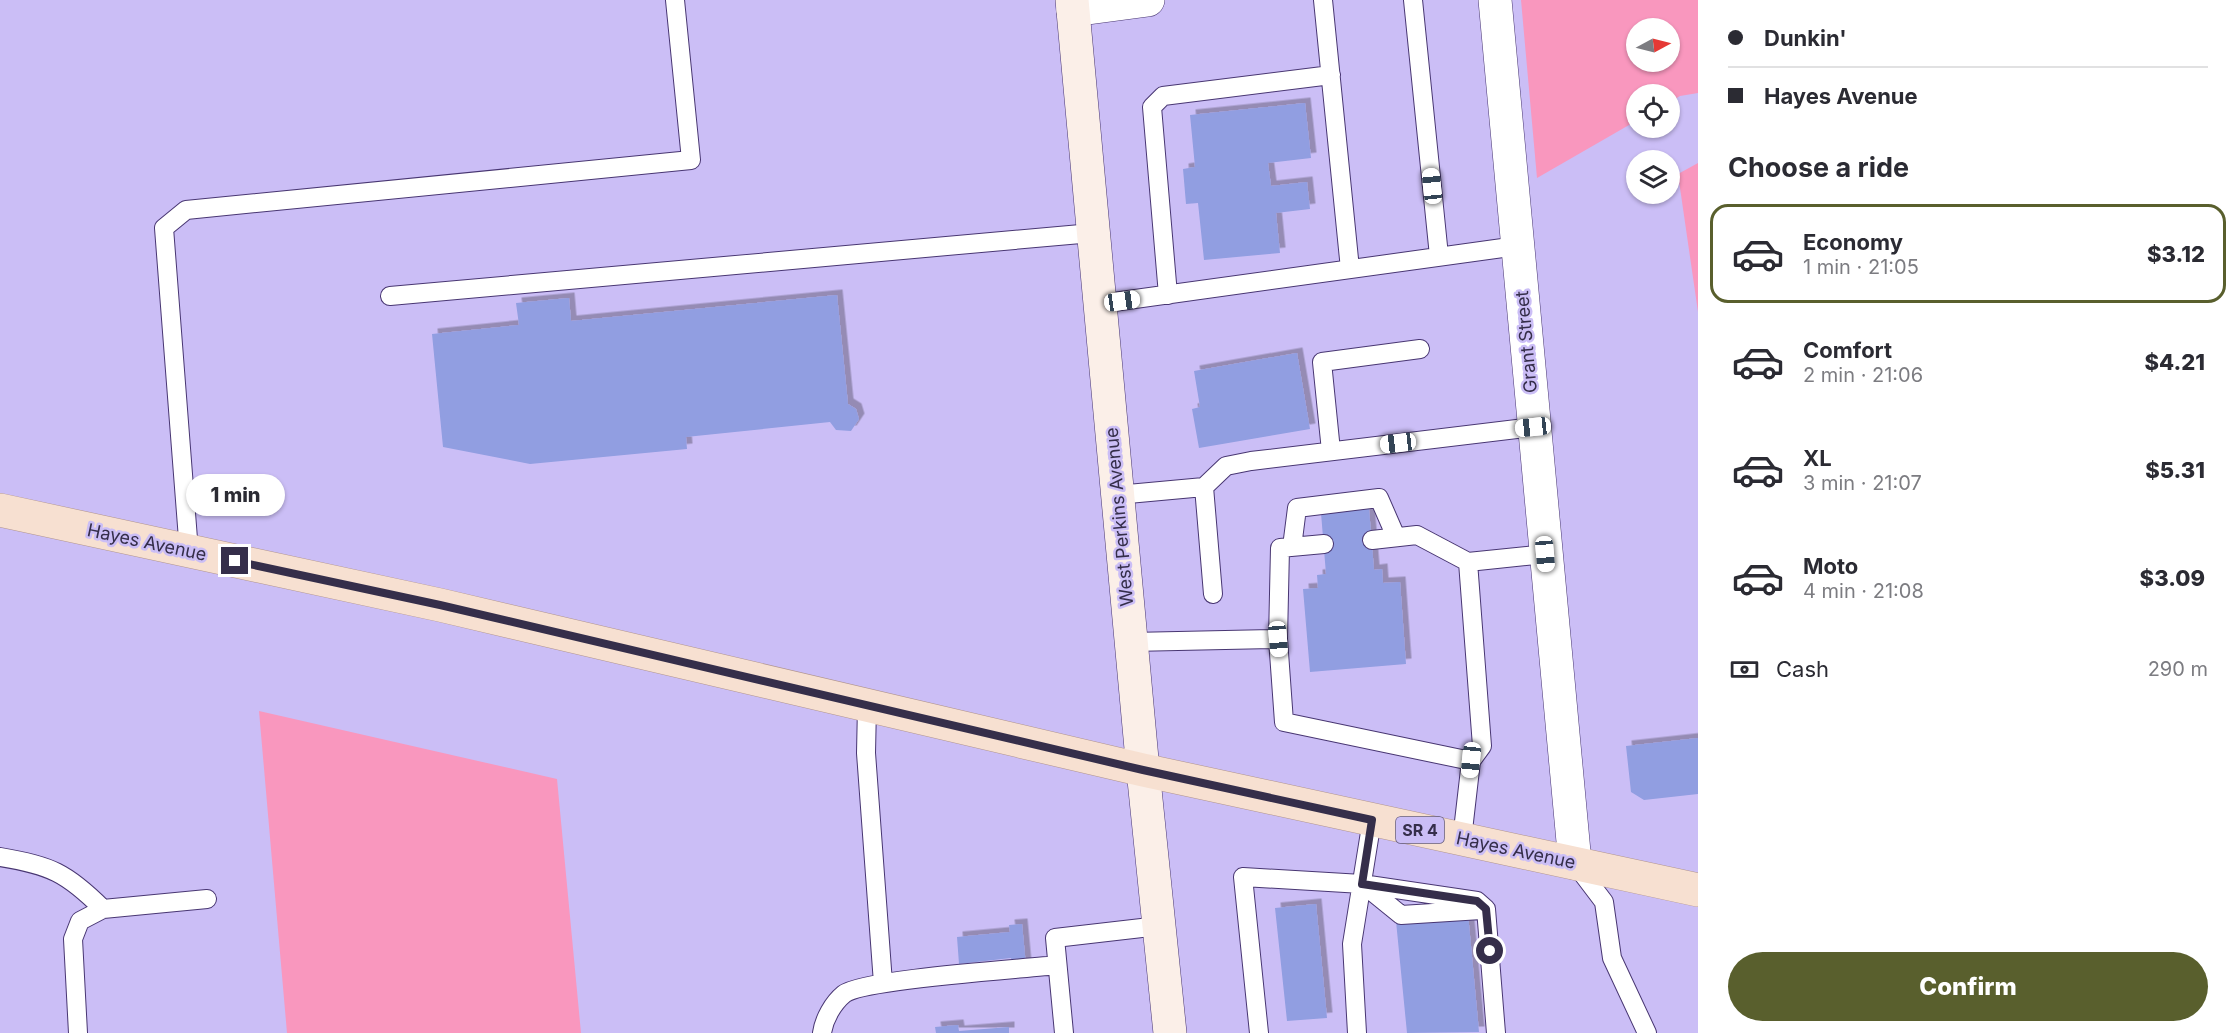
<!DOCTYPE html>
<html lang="en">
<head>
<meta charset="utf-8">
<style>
  body { margin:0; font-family:Inter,sans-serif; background:#f7f7f7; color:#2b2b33; height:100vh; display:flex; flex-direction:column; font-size:22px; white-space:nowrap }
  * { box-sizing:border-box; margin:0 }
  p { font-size:20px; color:#7c7c81 }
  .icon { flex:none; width:33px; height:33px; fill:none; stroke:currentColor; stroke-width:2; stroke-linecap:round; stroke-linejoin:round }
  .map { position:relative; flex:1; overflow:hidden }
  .drawer { display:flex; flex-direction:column; background:#fff; width:540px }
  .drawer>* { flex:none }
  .guide { display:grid; align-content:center; height:132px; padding:0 30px; background:#fff }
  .needle { width:39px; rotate:83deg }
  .tools { position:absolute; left:1626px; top:18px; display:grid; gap:12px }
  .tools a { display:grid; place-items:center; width:54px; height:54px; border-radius:50%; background:#fff; box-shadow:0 2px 4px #0004; font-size:30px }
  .end { position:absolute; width:27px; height:27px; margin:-14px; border:8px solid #352e4a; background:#fff; box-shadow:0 0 0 3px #fff }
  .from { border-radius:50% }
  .bubble { position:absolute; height:42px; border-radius:21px; background:#fff; box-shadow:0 2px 4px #0004; font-size:20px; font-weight:800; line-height:42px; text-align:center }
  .car { position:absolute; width:18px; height:36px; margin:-18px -9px; border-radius:8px; box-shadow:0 0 4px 2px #0007; background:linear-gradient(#fff 24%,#345 0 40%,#fff 0 76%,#345 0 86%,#fff 0) }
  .guide b { display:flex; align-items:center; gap:21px; height:57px; font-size:22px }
  .guide b+b { border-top:2px solid #e1e1e2 }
  .guide i { width:15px; height:15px; background:#2b2b33 }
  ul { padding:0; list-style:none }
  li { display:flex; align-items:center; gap:18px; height:99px; margin:0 12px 9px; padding:0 18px; border:3px solid transparent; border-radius:18px }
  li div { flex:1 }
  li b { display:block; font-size:22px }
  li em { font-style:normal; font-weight:800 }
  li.selected { border-color:#595f2d }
  li>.icon { width:54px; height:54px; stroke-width:1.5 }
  h2 { padding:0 30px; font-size:27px; line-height:72px }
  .pay { display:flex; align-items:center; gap:15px; height:66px; padding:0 30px; font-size:22px }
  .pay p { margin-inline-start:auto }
  .primary-button { display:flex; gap:12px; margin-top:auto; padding:12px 30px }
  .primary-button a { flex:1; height:69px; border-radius:36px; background:#595f2d; color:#fff; font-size:24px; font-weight:800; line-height:69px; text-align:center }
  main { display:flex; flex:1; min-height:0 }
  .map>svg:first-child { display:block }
  .green { fill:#f997be; fill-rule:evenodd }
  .building { fill:#919ee1; filter:url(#shadow) }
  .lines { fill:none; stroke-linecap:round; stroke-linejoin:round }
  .lane-casing { stroke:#483672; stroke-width:20 }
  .street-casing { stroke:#483672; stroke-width:34 }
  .secondary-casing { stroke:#483672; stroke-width:34 }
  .primary-casing { stroke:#b0948e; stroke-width:34 }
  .lane { stroke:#fff; stroke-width:18 }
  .street { stroke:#fff; stroke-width:33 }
  .secondary { stroke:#fbefe8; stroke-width:33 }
  .primary { stroke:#f7e0d1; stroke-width:33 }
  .route { stroke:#352e4a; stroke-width:8 }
  .labels { text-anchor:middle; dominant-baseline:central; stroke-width:5; stroke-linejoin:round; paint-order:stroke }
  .shield { fill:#cbbef6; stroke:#62597e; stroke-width:1.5 }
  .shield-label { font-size:16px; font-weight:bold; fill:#352e4a }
  .street-label { font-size:18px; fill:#352e4a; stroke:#cbbef6 }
</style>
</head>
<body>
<main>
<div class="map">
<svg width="1698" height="1033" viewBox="0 0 1698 1033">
  <defs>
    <filter id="shadow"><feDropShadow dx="5.5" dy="-5.5" stdDeviation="0" flood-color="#0004"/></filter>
  </defs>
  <rect width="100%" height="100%" fill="#cbbef6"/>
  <path class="green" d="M1521 0H1698V93L1680 96 1670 102V94H1636V121L1537 178ZM1670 28V62H1636V28Z
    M1698 163V312L1678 174Z
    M259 711 557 779 581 1033H287Z"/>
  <path class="building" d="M1305 103 1311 158 1268 163 1271 186 1307 182 1310 209 1276 213 1280 253 1204 260 1198 203 1186 204 1183 169 1195 167 1190 115Z
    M837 295 848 404 856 409 859 419 851 431 836 430 830 422 686 437 687 449 530 464 443 447 432 334 519 325 516 303 569 298 571 321Z
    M1297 353 1310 429 1199 448 1192 409 1200 407 1194 371Z
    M1369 509 1374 570 1382 569 1383 583 1400 582 1406 664 1310 672 1303 589 1318 588 1317 575 1326 574 1321 513Z
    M1698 738V794L1644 800 1631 792 1626 746Z
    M1316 904 1327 1018 1287 1021 1275 908Z
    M1468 914 1479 1032 1407 1033 1396 921Z
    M1022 924 1026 966H1014L1011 958 959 964 957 937 1010 932 1009 925Z
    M958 1025 959 1031 1009 1027V1033H936L935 1027Z"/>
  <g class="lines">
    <g class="lane-casing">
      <path id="lane" d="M1323 0 1350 269
        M1413 0 1439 256
        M1168 295 1152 107 1163 96 1331 75
        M390 296 1092 233
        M1099 304 1517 246
        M1331 451 1322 362 1420 349
        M1204 487 1226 466 1251 461 1533 427
        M1117 495 1204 487 1213 594
        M1372 540 1417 535 1468 562
        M1292 547 1297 508 1379 498 1396 537
        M189 552 164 228 186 210 691 160 675 0
        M1278 639 1280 548 1324 544
        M1131 642 1278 639 1284 722 1471 761 1482 746 1468 562 1545 554
        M867 706 866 753 883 983
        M1462 839 1471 761
        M0 857C50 865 67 873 103 909
        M1576 865 1604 902 1612 958 1647 1033
        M1364 885 1401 915 1481 910
        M78 1033 73 939 80 921 103 909 207 899
        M822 1033C824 1019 833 1003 844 994 863 979 1023 969 1057 965
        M1064 1033 1055 938 1159 926
        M1259 1033 1243 877 1362 884 1477 901 1486 909 1496 1033
        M1357 1033 1352 944 1372 820"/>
    </g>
    <g class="street-casing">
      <path id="street" d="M1495 0 1575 863
        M1073 10 1148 0"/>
    </g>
    <g class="secondary-casing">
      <path id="secondary" d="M1072 0 1143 770 1170 1033"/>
    </g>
    <g class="primary-casing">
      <path id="primary" d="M0 510 440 605 1143 770 1698 890"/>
    </g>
    <use href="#lane" class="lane"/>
    <use href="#street" class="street"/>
    <use href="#secondary" class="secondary"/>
    <use href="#primary" class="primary"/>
  </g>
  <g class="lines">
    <path class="route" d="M235 561 440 605 1143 770 1372 820 1362 884 1477 901 1486 909 1490 951"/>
  </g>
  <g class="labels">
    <rect class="shield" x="1396" y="817" width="48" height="26" rx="4.5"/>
    <g class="shield-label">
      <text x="1420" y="830">SR 4</text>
    </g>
    <g class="street-label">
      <text transform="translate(1526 342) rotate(-95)">Grant Street</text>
      <text transform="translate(1119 517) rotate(-95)">West Perkins Avenue</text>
      <text transform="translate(147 542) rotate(12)">Hayes Avenue</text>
      <text transform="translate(1516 850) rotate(12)">Hayes Avenue</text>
    </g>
  </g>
</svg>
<div class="tools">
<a><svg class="needle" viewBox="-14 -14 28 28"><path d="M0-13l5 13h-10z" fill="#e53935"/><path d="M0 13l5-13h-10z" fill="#7c7c81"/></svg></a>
<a><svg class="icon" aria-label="locate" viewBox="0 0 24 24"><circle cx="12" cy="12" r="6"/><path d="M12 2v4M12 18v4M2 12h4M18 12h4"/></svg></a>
<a><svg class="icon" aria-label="layers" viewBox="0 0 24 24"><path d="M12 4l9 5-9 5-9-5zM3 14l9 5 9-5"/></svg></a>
</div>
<i class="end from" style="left:1490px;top:951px"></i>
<i class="end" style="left:235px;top:561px"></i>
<div class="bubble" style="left:186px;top:474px;width:99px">1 min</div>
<i class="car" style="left:1432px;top:186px;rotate:354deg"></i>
<i class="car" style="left:1122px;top:301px;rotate:82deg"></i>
<i class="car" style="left:1533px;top:427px;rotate:264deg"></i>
<i class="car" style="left:1398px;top:443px;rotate:263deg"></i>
<i class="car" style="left:1545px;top:554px;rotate:175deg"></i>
<i class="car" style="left:1278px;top:639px;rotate:175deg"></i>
<i class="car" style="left:1471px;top:760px;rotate:186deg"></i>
</div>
<section class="drawer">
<div class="guide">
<b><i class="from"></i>Dunkin'</b>
<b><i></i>Hayes Avenue</b>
</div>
<h2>Choose a ride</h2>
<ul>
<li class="selected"><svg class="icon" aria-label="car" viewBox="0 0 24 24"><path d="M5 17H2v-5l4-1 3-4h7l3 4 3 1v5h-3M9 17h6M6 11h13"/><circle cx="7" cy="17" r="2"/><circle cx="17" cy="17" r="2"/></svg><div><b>Economy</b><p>1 min · 21:05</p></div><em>$3.12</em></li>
<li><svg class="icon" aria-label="car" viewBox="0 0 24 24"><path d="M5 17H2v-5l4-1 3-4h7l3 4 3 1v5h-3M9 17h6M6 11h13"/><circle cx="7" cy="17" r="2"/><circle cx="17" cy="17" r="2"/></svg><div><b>Comfort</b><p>2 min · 21:06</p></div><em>$4.21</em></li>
<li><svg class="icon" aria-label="car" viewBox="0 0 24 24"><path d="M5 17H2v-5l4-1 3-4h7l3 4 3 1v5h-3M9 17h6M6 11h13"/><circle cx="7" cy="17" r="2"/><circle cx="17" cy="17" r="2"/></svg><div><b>XL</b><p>3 min · 21:07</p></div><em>$5.31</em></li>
<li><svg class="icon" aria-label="car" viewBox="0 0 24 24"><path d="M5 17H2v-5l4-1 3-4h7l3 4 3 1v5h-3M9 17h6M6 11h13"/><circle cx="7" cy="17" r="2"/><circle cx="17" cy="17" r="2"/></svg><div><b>Moto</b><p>4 min · 21:08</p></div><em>$3.09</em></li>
</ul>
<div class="pay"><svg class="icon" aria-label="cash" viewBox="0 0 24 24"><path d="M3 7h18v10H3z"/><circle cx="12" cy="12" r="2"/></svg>Cash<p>290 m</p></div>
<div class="primary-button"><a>Confirm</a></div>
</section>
</main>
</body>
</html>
